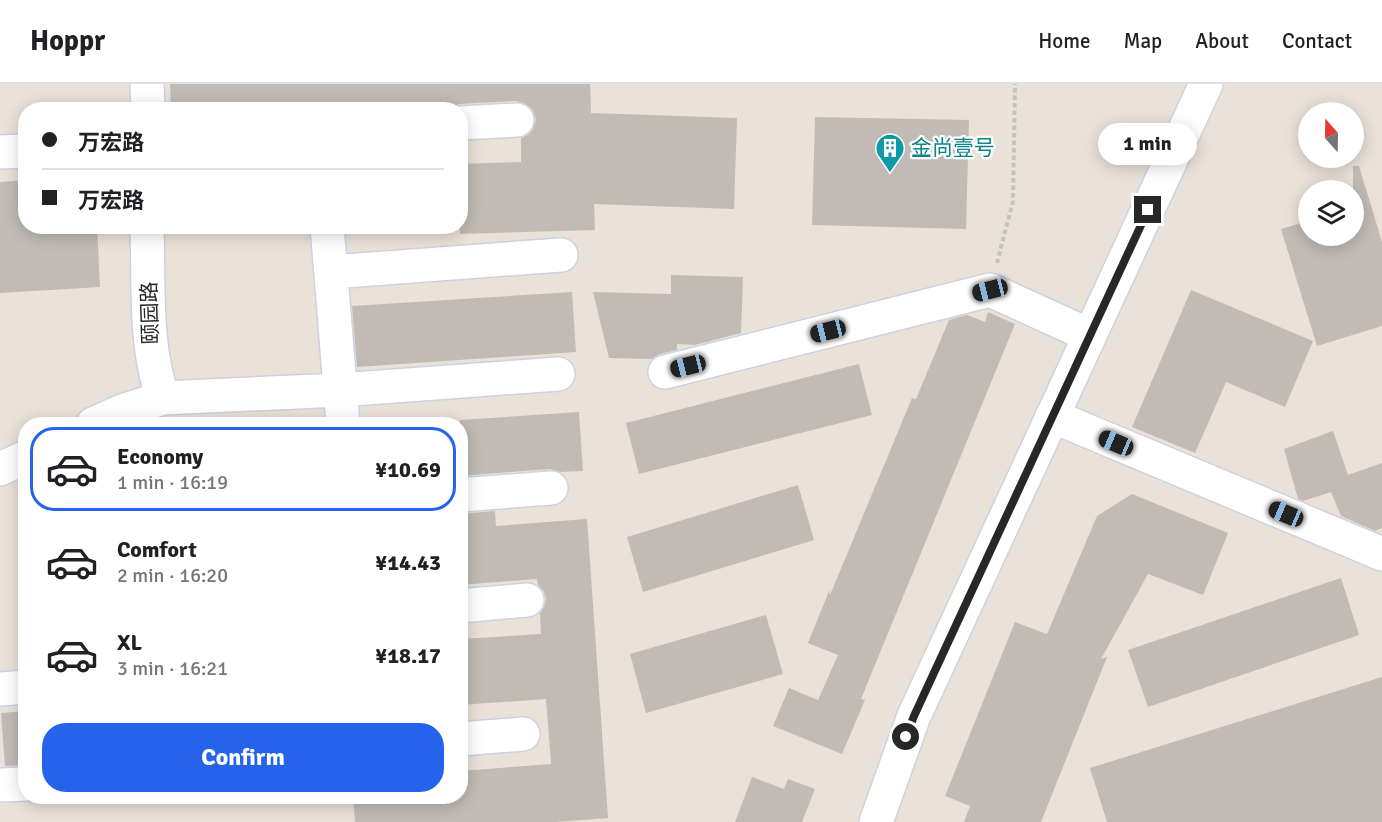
<!DOCTYPE html>
<html lang="en">
<head>
<meta charset="utf-8">
<style>
  body { margin:0; font-family:Signika,"Noto Sans SC",sans-serif; background:#f2f2f2; color:#202124; height:100vh; display:flex; flex-direction:column; font-size:22px; white-space:nowrap }
  * { box-sizing:border-box; margin:0 }
  p { font-size:20px; color:#757577 }
  .icon { flex:none; width:33px; height:33px; fill:none; stroke:currentColor; stroke-width:2; stroke-linecap:round; stroke-linejoin:round }
  .map { position:relative; flex:1; overflow:hidden }
  .sheet { position:absolute; left:18px; top:333px; width:450px; height:387px; display:flex; flex-direction:column; background:#fff; border-radius:24px; box-shadow:0 3px 15px #0003 }
  .sheet>* { flex:none }
  .banner { position:absolute; left:18px; top:18px; width:450px; height:132px; border-radius:24px; box-shadow:0 3px 15px #0003; display:grid; align-content:center; height:132px; padding:0 24px; background:#fff }
  .needle { width:39px; rotate:340deg }
  .buttons { position:absolute; left:1298px; top:18px; display:grid; gap:12px }
  .buttons a { display:grid; place-items:center; width:66px; height:66px; border-radius:50%; background:#fff; box-shadow:0 3px 15px #0003; font-size:30px }
  .end { position:absolute; width:27px; height:27px; margin:-14px; border:8px solid #272727; background:#fff; box-shadow:0 0 0 3px #fff }
  .from { border-radius:50% }
  .bubble { position:absolute; height:42px; border-radius:21px; background:#fff; box-shadow:0 3px 15px #0003; font-size:20px; font-weight:800; line-height:42px; text-align:center }
  .car { position:absolute; width:18px; height:36px; margin:-18px -9px; border-radius:8px; box-shadow:0 0 4px 2px #0007; background:linear-gradient(#222 24%,#8ab4d8 0 40%,#222 0 76%,#8ab4d8 0 86%,#222 0) }
  .banner b { display:flex; align-items:center; gap:21px; height:57px; font-size:22px }
  .banner b+b { border-top:2px solid #e0e0e0 }
  .banner i { width:15px; height:15px; background:#202124 }
  ul { padding:10px 0 0; list-style:none }
  li { display:flex; align-items:center; gap:18px; height:84px; margin:0 12px 9px; padding:0 12px; border:3px solid transparent; border-radius:24px }
  li div { flex:1 }
  li b { display:block; font-size:22px }
  li em { font-style:normal; font-weight:800 }
  li.active { border-color:#2563eb }
  li>.icon { width:54px; height:54px; stroke-width:1.5 }
  .primary-button { display:flex; gap:12px; margin-top:auto; padding:12px 24px }
  .primary-button a { flex:1; height:69px; border-radius:24px; background:#2563eb; color:#fff; font-size:24px; font-weight:800; line-height:69px; text-align:center }
  header { display:flex; align-items:center; gap:36px; box-sizing:border-box; height:84px; padding:0 30px; background:#fff; border-bottom:2px solid #e0e0e0 }
  header strong { font-size:28px }
  nav { display:flex; gap:33px; margin-inline-start:auto; font-size:21px }
  .map>svg:first-child { display:block }
  .building { fill:#c2bbb5 }
  .lines { fill:none; stroke-linecap:round; stroke-linejoin:round }
  .minor-casing { stroke:#cdd2e0; stroke-width:36 }
  .path { stroke:#c3c3c3; stroke-width:4; stroke-dasharray:4.5 3; stroke-linecap:butt }
  .minor { stroke:#fff; stroke-width:33 }
  .route { stroke:#272727; stroke-width:8 }
  .labels { text-anchor:middle; dominant-baseline:central; stroke-width:4.5; stroke-linejoin:round; paint-order:stroke }
  .culture-label { font-size:21px; fill:#0d838f; stroke:#fff; text-anchor:start }
  .street-label { font-size:21px; fill:#272727; stroke:#fff }
</style>
</head>
<body>
<header>
<strong>Hoppr</strong>
<nav><a>Home</a><a>Map</a><a>About</a><a>Contact</a></nav>
</header>
<div class="map">
<svg width="1382" height="738" viewBox="0 0 1382 738">
  <rect width="100%" height="100%" fill="#eae1d8"/>
  <path class="building" d="M170 0H590L591 29 737 34 734 125 594 120 595 146 460 150V80L521 78V54L528 51 533 45 536 36 533 26 526 20 516 17 459 20 448 26H171Z
    M815 33 969 36 966 145 812 141Z
    M1353 82H1359L1382 158V242L1317 262 1281 145 1308 137V152H1353Z
    M26 96V142H97L100 203 0 209V98Z
    M671 191 743 193 741 249 695 261 677 260V266L660 270 651 275 609 274 593 208 671 210Z
    M1191 206 1313 257 1285 323 1226 298 1195 369 1132 343Z
    M572 208 576 268 357 283 352 222Z
    M988 228 1015 240 861 615 865 616 842 670 773 642 789 604 818 616 838 571 808 559 829 507 830 511 912 314 916 315 949 236 967 231 985 238Z
    M859 280 872 331 639 390 626 339Z
    M579 328 583 387 560 388 550 385 460 392V336Z
    M1333 347 1348 391 1382 379V444L1375 447 1341 432 1331 408 1303 417 1298 415 1284 365Z
    M798 401 814 456 643 508 627 453Z
    M1132 410 1228 449 1203 511 1148 490 1101 575 1107 573 1041 738H964L970 722 945 712 1015 538 1047 550 1097 432Z
    M495 427 496 442 587 435 608 734 556 738H355L353 712H460V687L551 680 546 615 460 621V555L541 550 540 529 544 523 546 515 543 506 538 501 537 495 460 501V430Z
    M1341 494 1359 551 1148 623 1128 566Z
    M766 531 783 590 646 629 630 570Z
    M1382 593V738H1107L1090 684Z
    M26 627V681L5 682 1 629Z
    M752 693 784 705 788 695 815 705 802 738H735Z"/>
  <g class="lines">
    <g class="minor-casing">
      <path id="minor" d="M147 0 148 26
        M460 39 517 36
        M0 68 26 67
        M147 142C149 197 144 262 163 314
        M327 142 343 340
        M331 188 561 171
        M665 288 990 206 1089 251
        M1052 332 1382 470
        M93 340 122 327 163 314 340 306 558 290
        M0 385 26 373
        M460 411 551 404
        M460 522 527 516
        M0 605 26 603
        M460 655 523 650
        M0 701 26 700
        M876 738 914 632 1206 0"/>
    </g>
    <path class="path" d="M997 179 1013 117 1015 0"/>
    <use href="#minor" class="minor"/>
  </g>
  <g class="lines">
    <path class="route" d="M906 653 914 632 1148 126"/>
  </g>
  <defs>
    <g id="building-pin" transform="scale(1.5)"><path d="M0 17L-7.5 6A9.5 9.5 0 1 1 7.5 6Z" fill="#0f9aa8" stroke="#fff"/><path d="M-4-6H4V6H1V3H-1V6H-4ZM-2.5-4.3h1.7v1.8h-1.7ZM.8-4.3h1.7v1.8H.8ZM-2.5-1h1.7V.8h-1.7ZM.8-1h1.7V.8H.8Z" fill="#fff"/></g>
  </defs>
  <g fill-rule="evenodd">
    <use href="#building-pin" x="890" y="64"/>
  </g>
  <g class="labels">
    <g class="culture-label">
      <text x="911" y="64">金尚壹号</text>
    </g>
    <g class="street-label">
      <text transform="translate(150 229) rotate(-92)">颐园路</text>
    </g>
  </g>
</svg>
<div class="buttons">
<a><svg class="needle" viewBox="-14 -14 28 28"><path d="M0-13l5 13h-10z" fill="#e53935"/><path d="M0 13l5-13h-10z" fill="#757577"/></svg></a>
<a><svg class="icon" aria-label="layers" viewBox="0 0 24 24"><path d="M12 4l9 5-9 5-9-5zM3 14l9 5 9-5"/></svg></a>
</div>
<i class="end from" style="left:906px;top:653px"></i>
<i class="end" style="left:1148px;top:126px"></i>
<div class="bubble" style="left:1098px;top:39px;width:99px">1 min</div>
<i class="car" style="left:990px;top:206px;rotate:256deg"></i>
<i class="car" style="left:828px;top:247px;rotate:256deg"></i>
<i class="car" style="left:688px;top:282px;rotate:256deg"></i>
<i class="car" style="left:1116px;top:359px;rotate:293deg"></i>
<i class="car" style="left:1286px;top:430px;rotate:293deg"></i>
<div class="banner">
<b><i class="from"></i>万宏路</b>
<b><i></i>万宏路</b>
</div>
<section class="sheet">
<ul>
<li class="active"><svg class="icon" aria-label="car" viewBox="0 0 24 24"><path d="M5 17H2v-5l4-1 3-4h7l3 4 3 1v5h-3M9 17h6M6 11h13"/><circle cx="7" cy="17" r="2"/><circle cx="17" cy="17" r="2"/></svg><div><b>Economy</b><p>1 min · 16:19</p></div><em>¥10.69</em></li>
<li><svg class="icon" aria-label="car" viewBox="0 0 24 24"><path d="M5 17H2v-5l4-1 3-4h7l3 4 3 1v5h-3M9 17h6M6 11h13"/><circle cx="7" cy="17" r="2"/><circle cx="17" cy="17" r="2"/></svg><div><b>Comfort</b><p>2 min · 16:20</p></div><em>¥14.43</em></li>
<li><svg class="icon" aria-label="car" viewBox="0 0 24 24"><path d="M5 17H2v-5l4-1 3-4h7l3 4 3 1v5h-3M9 17h6M6 11h13"/><circle cx="7" cy="17" r="2"/><circle cx="17" cy="17" r="2"/></svg><div><b>XL</b><p>3 min · 16:21</p></div><em>¥18.17</em></li>
</ul>
<div class="primary-button"><a>Confirm</a></div>
</section>
</div>
</body>
</html>
